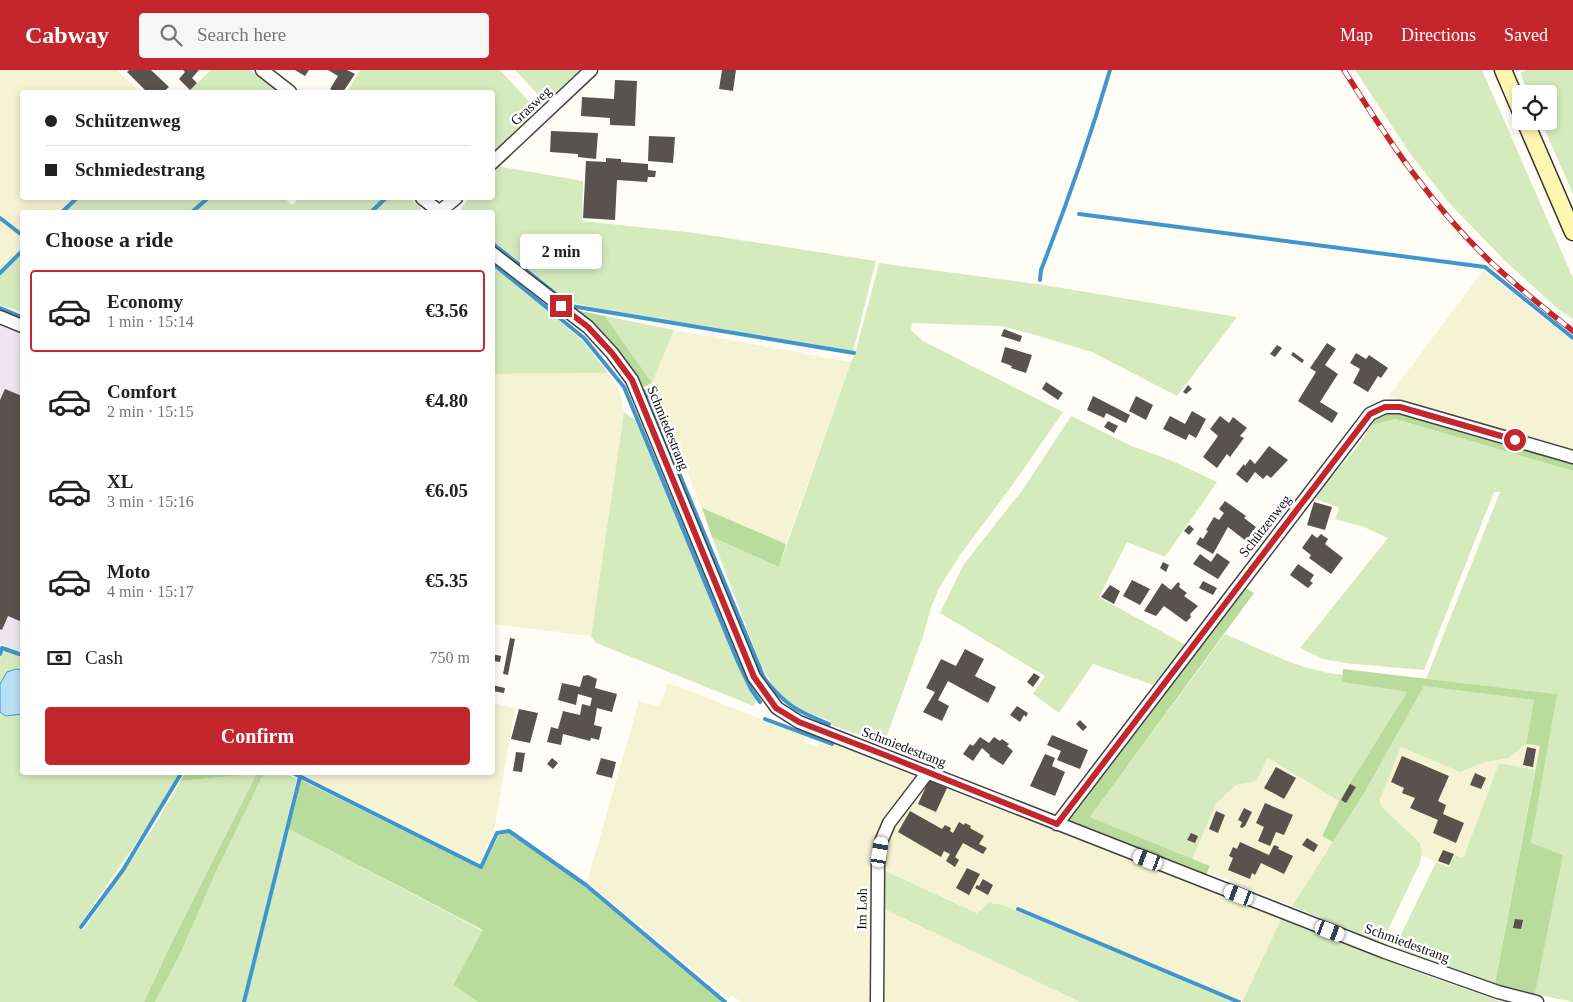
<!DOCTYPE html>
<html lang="en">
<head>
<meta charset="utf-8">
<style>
  body { margin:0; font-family:"Times New Roman",serif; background:#f6f6f6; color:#222; height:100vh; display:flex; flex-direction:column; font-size:19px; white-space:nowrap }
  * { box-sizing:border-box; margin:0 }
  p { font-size:16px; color:#767676 }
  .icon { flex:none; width:28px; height:28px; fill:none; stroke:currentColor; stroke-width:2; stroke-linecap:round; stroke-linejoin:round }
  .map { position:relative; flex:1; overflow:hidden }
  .sheet { position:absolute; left:20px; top:140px; width:475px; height:565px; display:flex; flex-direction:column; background:#fff; border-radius:5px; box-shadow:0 2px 8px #0003 }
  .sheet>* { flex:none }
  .guide { position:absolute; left:20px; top:20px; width:475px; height:110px; border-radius:5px; box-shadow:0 2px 8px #0003; display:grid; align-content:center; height:110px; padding:0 25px; background:#fff }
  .fabs { position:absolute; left:1512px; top:15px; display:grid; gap:10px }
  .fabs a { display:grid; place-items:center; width:45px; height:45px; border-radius:5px; background:#fff; box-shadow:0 2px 8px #0003; font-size:25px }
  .end { position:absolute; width:22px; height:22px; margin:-11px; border:6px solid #c4262e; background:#fff; box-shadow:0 0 0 2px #fff }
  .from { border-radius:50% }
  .bubble { position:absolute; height:35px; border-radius:5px; background:#fff; box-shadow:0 2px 8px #0003; font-size:16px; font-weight:700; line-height:35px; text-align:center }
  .car { position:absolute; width:15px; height:30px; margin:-15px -8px; border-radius:6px; box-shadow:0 0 4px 1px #0007; background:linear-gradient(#fff 24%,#345 0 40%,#fff 0 76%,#345 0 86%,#fff 0) }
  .guide b { display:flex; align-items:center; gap:18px; height:48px; font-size:19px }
  .guide b+b { border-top:1px solid #e0e0e0 }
  .guide i { width:12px; height:12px; background:#222 }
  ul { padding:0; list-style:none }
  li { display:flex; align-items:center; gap:15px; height:82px; margin:0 10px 8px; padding:0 15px; border:2px solid transparent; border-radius:5px }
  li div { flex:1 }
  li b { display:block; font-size:19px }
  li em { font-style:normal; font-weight:700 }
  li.selected { border-color:#c4262e }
  li>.icon { width:45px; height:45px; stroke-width:1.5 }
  h2 { padding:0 25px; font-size:22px; line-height:60px }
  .pay { display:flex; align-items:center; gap:12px; height:55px; padding:0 25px; font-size:19px }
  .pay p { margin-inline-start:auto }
  .primary-button { display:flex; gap:10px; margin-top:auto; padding:10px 25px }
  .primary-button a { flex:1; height:58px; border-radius:5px; background:#c4262e; color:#fff; font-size:20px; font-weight:700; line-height:58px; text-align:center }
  header { display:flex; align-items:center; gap:30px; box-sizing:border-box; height:70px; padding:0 25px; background:#c4262e; color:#fff }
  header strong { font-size:24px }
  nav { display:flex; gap:28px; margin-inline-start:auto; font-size:18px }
  .search { width:350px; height:45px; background:#f6f6f6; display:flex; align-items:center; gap:12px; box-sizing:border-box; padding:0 18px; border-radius:5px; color:#767676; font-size:19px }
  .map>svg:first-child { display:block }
  .industrial { fill:#eee6ef }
  .farmland { fill:#f6f3d4 }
  .green { fill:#d5ebbd }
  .forest { fill:#b9dc9c }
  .water { fill:#b9e0f7; stroke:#3f96cf }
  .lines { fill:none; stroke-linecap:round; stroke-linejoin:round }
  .stream { stroke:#3f96cf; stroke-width:4 }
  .building { fill:#5a524d }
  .street-casing { stroke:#444; stroke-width:15 }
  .secondary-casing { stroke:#333; stroke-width:19 }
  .street { stroke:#fff; stroke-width:12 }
  .secondary { stroke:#fff6b0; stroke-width:16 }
  .rail-casing { stroke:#c4262e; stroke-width:5.5 }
  .rail { stroke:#fff; stroke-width:4; stroke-dasharray:11; stroke-linecap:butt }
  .route { stroke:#c4262e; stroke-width:6 }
  .labels { text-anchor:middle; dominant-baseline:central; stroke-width:5; stroke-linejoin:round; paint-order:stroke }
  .street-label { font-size:14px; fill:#111; stroke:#fff }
</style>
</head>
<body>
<header>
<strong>Cabway</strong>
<div class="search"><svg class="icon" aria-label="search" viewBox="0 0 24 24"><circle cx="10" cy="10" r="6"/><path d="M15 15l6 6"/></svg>Search here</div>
<nav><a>Map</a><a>Directions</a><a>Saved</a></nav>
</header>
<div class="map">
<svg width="1573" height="932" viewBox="0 0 1573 932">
  <rect width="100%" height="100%" fill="#fffdf5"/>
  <path class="industrial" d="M0 250 22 259V582L0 574Z"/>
  <path class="farmland" d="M0 0H117L140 22H22V128H78L62 142H22V180L0 202Z
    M1484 199 1499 213 1573 271V382L1388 327Z
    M674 260 851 292 786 474 702 438 652 313Z
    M608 303 619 319 624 342 591 566 493 554V304Z
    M668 613 806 666 804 672 817 677 819 672 832 677 834 673 915 706 883 751 873 771 877 772 872 932H741L731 925 729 929 587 812 639 631 659 637Z
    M493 633 515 638 494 761 479 793 294 703 492 702Z
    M1526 674 1540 676 1535 700 1499 693 1464 786 1449 798 1421 785 1422 781 1420 773 1381 736V725L1401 677 1460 702 1485 692 1509 688Z
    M1268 688 1339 731 1322 766 1333 772 1292 836 1208 802 1210 796 1192 789 1216 734 1236 715 1256 711Z
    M927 708 1281 849 1242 931 1017 838 1015 840 1003 835 978 843 883 800 885 773 891 755Z
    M882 838 1080 932H882Z"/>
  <path class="green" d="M211 0H250L279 22H188Z
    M360 0H500L538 41 493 84 492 22H347Z
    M515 0H580L545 32Z
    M1355 0H1482L1573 208V249L1557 238 1505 191 1449 133 1411 85Z
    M1527 0H1573V124L1541 51H1549V24H1529L1520 3Z
    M496 96 583 111 582 151 695 163 876 191 853 282 596 238 570 232 493 171 492 142H459L469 128H492L493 99Z
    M78 128H284L292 135 299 128H409L421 138V142H62Z
    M22 180V242L0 235V202Z
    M879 193 1037 214 1237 247 1177 326 1092 282 1032 264 1001 256 912 253 911 260 923 271 1063 342 1016 410 960 485 939 518 931 538 923 566 884 674 831 655 832 652 797 638 777 622 761 595 712 467 779 497 851 292 855 284Z
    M493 195 582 270 608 303 493 304Z
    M605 246 674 260 652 313Z
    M624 342 637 351 737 592 756 630 754 636 596 573 591 566Z
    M1071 346 1129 375 1170 390 1217 412 1165 487 1127 472 1099 527 1186 575 1153 615 1093 594 1059 643 1033 624 1045 606 940 543 964 494 1024 418Z
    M1395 349 1573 401V932L1535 924 1563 785 1531 774 1556 624 1426 609 1500 422H1494L1424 600 1344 593 1323 589 1300 578 1388 468 1364 457 1335 449 1339 439 1336 436 1313 428 1358 376 1371 355Z
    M1225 564C1263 580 1301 601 1343 605V612L1407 622 1339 731 1268 688 1256 711 1236 715 1216 734 1192 789 1090 747Z
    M5 576 22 582V702L179 703 153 748 79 856 83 860 125 800 158 750 180 711 243 705 244 703H257L170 876 144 932H0V588Z
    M1424 616 1534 630 1526 674 1509 688 1485 692 1460 702 1401 677 1380 729 1381 736 1420 773 1422 781 1420 793 1385 866 1378 872 1292 836 1366 720Z
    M1499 693 1535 700 1495 914 1463 905 1398 879V871L1436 792 1449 798 1455 785 1461 788 1464 786Z
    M264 703H284L297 709 243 932H155L181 882 215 804Z
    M289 759 483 861 453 915 478 932H246Z
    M883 800 977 843 989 833 1003 835 1237 932H1080L882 838Z
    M1281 849 1425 905 1502 932H1242Z"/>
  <path class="forest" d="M572 239 605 246 652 313 642 318 636 306Z
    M1400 342 1573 393V401L1395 349 1372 355C1379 342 1386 343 1400 342Z
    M702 438 786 474 779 497 712 467Z
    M1244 517 1254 523 1090 747 1210 796 1205 808 1064 752Z
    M1343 599 1557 624 1531 773 1563 785 1535 924 1495 914 1540 676 1526 674 1534 630 1424 616 1366 720 1333 772 1322 766 1339 731 1407 622 1342 612Z
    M185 703V702L244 703 243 705 180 711Z
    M257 703H264L215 804 181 882 155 932H144L170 876Z
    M301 710 482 799 499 765 509 763 585 816 722 932H478L453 915 483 860 289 759Z"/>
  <path class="water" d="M16 599 22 600V644L6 646 0 642V614L7 602Z"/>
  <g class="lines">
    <path class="stream" d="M62 142 77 128
      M192 142 208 128
      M371 142 386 128
      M1079 144 1485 197 1573 268
      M0 148 22 165
      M492 173 571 236 854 283
      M492 193 584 268 624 317 738 592 751 619 760 632
      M0 203 22 181
      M1040 210 1041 200C1067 134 1090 68 1110 0
      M0 238 22 247
      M645 321 764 608C786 636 797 641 829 654
      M0 584 2 578 22 585
      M765 649 832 674
      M291 702 481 797 497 763 509 761 586 815 725 932
      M1018 839 1239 932
      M81 857 123 800 182 702
      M244 932 300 707"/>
  </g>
  <path class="building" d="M129 0H151L169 17 163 22H147L127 2Z
    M183 0H199L192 8 197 13 190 20 179 9 185 2Z
    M295 0H309L305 6Z
    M328 0H347L355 4 343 22H336L330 19 338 6Z
    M722 0H736L733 21 719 19Z
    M615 10 637 11 635 56 610 55V48L581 46 582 27 614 29Z
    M551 61 598 63 596 89 578 87V84L550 82Z
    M649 66 675 67 673 93 648 91Z
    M606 88 621 89V92L648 94V100L656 101 655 107H648L647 112 617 110 615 150 583 148 586 91 606 92Z
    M1004 259 1022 266 1020 272 1001 266Z
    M1327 273 1336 279 1325 295 1338 304 1320 332 1338 343 1332 353 1298 331 1316 302 1310 298Z
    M1277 275 1282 278 1275 287 1270 284Z
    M1005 277 1032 285 1026 303 1011 298 1012 296 1001 292Z
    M1293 282 1304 290 1302 293 1291 285Z
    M1356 283 1366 289 1369 285 1388 298 1381 308 1378 306 1368 322 1353 313 1360 299 1350 293Z
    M1046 312 1063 323 1058 330 1042 319Z
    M1188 315 1192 319 1186 324 1183 322Z
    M5 319 22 326V552L8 546 2 560 0 559V330Z
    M1093 326 1130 345 1126 353 1106 343 1104 348 1087 340Z
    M1136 326 1153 335 1146 350 1129 341Z
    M1192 341 1206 349 1196 368 1189 364 1186 370 1163 359 1170 346 1185 354Z
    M1220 346 1229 353 1233 347 1247 358 1240 366 1244 368 1230 387 1227 384 1217 398 1203 387 1218 366 1210 359Z
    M1108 351 1118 356 1114 363 1104 357Z
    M1269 376 1288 390 1271 408 1267 405 1263 409 1255 402 1247 413 1236 404 1244 394 1245 396 1250 389 1255 394Z
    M1225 431 1246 446 1244 448 1256 457 1246 471 1228 457 1213 484 1196 474 1200 467 1203 469 1208 461 1206 460 1214 447 1219 450 1224 443 1219 439Z
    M1314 432 1332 437 1325 460 1307 455Z
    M1189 455 1194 459 1189 465 1184 461Z
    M1312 464 1317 468 1321 464 1328 469 1325 474 1343 488 1331 504 1309 488 1311 485 1302 478Z
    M1217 483 1230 492 1218 509 1193 494 1200 484 1211 492Z
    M1163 492 1169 495 1166 502 1160 498Z
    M1298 494 1314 505 1310 511 1313 513 1308 518 1290 505Z
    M1132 510 1150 519 1140 535 1123 526Z
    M1203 511 1217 518 1213 525 1199 518Z
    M1178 512 1180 514 1179 517 1187 523 1184 526 1198 536 1190 544 1191 547 1186 552 1164 536 1156 546 1144 541 1162 513 1171 520Z
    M1110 515 1120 521 1114 534 1101 527Z
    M510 568 515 569 508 605 503 604Z
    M965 579 984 589 975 606 996 617 988 633 948 611 938 630 949 636 942 651 923 642 935 622 926 618 941 589 956 596Z
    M492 584 501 586 500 592 492 591Z
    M1034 603 1040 607 1033 617 1027 612Z
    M588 605 597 609 595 618 617 624 612 642 597 638 594 655 602 657 599 670 591 668 590 671 563 664 561 675 547 672 551 657 558 659 563 641 580 645 582 634 590 636 592 628 578 624 576 635 558 630 562 613 580 617 583 606Z
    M492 615 505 618 504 623 492 621Z
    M1017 636 1028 643 1026 647 1024 645 1020 652 1010 645Z
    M519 639 538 643 530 673 511 669Z
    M1080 650 1087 657 1083 661 1076 654Z
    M1052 665 1088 680 1080 699 1057 690 1061 681 1047 675Z
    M980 667 989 673 994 667 1000 671 1002 669 1009 674 1007 676 1013 681 1003 695 989 686 990 685 982 678 973 691 963 684 970 674 973 676Z
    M1527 677 1536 679 1533 697 1523 695Z
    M516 682 525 683 522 702 513 701Z
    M1045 684 1055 688 1052 696 1065 702 1055 726 1030 716Z
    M1402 686 1449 706 1438 731 1446 735 1443 744 1464 753 1456 773 1433 763 1438 750 1410 738 1415 728 1402 723 1404 718 1391 712Z
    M552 688 558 693 553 699 547 694Z
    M601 688 616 692 612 708 596 704Z
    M1276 697 1296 708 1284 729 1264 718Z
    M1475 703 1486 708 1481 719 1470 715Z
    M929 710 947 718 936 742 918 734Z
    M1350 714 1356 717 1346 733 1341 730Z
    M1265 733 1293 745 1284 765 1276 762 1270 776 1258 771 1264 757 1256 753Z
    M1244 738 1252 742 1245 756 1242 758 1240 757 1242 752 1238 750Z
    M910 741 942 759 945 755 951 758 950 761 953 763 959 752 964 755 965 753 971 756 970 758 984 766 979 774 987 778 983 784 963 773 955 787 959 790 955 797 946 791 950 784 944 781 941 787 898 762Z
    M1216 741 1225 745 1218 763 1209 759Z
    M1191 763 1198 766 1195 773 1187 770Z
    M1307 768 1318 775 1314 782 1302 775Z
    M1240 772 1269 785 1274 775 1279 777 1278 779 1293 786 1284 804 1261 793 1255 805 1252 803 1250 809 1228 800 1233 788 1229 786 1233 777 1237 779Z
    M1443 780 1454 784 1449 795 1438 791Z
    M967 798 980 804 969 825 956 818Z
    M983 809 993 815 988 825 975 818 977 815 979 816Z
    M1515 849 1523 850 1521 859 1513 858Z"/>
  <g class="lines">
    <g class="street-casing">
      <path id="street" d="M262 0 290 22
        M492 93 591 0
        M422 128 440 142
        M439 142 456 128
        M492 183 588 257 612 283 632 310 754 607 777 638 799 652 1385 882 1498 922 1537 932
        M0 247 22 256
        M1057 754 1370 344 1385 337H1400L1573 387
        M877 932 878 794 881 772 889 753 928 702"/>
    </g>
    <g class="secondary-casing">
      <path id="secondary" d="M1503 0 1521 42
        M1525 51 1573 162"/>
    </g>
    <use href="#street" class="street"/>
    <use href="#secondary" class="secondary"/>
    <g class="rail-casing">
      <path id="rail" d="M1344 0C1387 69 1434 139 1494 195 1519 218 1546 240 1573 261"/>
    </g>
    <use href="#rail" class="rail"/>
  </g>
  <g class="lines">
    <path class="route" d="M561 236 588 257 612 283 632 310 754 607 776 638 799 652 885 685 1057 754 1370 344 1385 337H1400L1515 370"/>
  </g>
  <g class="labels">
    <g class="street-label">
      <text transform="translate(531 36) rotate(-43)">Grasweg</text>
      <text transform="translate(668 358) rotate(68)">Schmiedestrang</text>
      <text transform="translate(1265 456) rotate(-52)">Schützenweg</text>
      <text transform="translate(904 677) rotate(21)">Schmiedestrang</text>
      <text transform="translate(862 839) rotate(-89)">Im Loh</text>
      <text transform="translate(1407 873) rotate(20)">Schmiedestrang</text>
    </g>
  </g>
</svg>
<div class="fabs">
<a><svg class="icon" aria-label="locate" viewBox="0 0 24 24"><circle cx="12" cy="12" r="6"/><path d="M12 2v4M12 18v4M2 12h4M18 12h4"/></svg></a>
</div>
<i class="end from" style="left:1515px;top:370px"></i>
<i class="end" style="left:561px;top:236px"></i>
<div class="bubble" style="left:520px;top:164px;width:82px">2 min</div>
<i class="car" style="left:880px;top:782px;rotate:9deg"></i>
<i class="car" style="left:1148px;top:790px;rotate:291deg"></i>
<i class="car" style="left:1239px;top:825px;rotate:291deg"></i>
<i class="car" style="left:1330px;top:861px;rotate:111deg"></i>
<div class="guide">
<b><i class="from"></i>Schützenweg</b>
<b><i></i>Schmiedestrang</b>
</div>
<section class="sheet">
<h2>Choose a ride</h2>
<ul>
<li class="selected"><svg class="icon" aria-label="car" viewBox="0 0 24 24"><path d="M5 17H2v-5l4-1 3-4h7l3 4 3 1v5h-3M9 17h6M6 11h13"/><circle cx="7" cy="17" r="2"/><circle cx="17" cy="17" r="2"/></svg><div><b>Economy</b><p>1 min · 15:14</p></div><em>€3.56</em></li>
<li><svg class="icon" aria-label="car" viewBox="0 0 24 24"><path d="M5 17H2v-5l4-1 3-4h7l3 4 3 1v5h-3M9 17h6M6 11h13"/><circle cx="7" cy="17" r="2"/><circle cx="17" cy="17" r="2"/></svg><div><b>Comfort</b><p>2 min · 15:15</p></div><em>€4.80</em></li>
<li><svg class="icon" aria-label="car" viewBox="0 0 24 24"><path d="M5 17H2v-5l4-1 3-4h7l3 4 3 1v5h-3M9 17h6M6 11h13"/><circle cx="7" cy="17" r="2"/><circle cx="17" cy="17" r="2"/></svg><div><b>XL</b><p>3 min · 15:16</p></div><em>€6.05</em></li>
<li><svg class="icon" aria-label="car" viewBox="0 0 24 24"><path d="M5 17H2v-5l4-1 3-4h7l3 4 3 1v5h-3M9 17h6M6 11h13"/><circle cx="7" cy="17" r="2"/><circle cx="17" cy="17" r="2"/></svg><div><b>Moto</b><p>4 min · 15:17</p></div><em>€5.35</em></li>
</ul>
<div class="pay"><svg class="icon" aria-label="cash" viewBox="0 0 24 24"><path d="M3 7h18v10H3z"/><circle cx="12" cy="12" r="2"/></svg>Cash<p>750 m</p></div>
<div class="primary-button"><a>Confirm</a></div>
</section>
</div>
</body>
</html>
